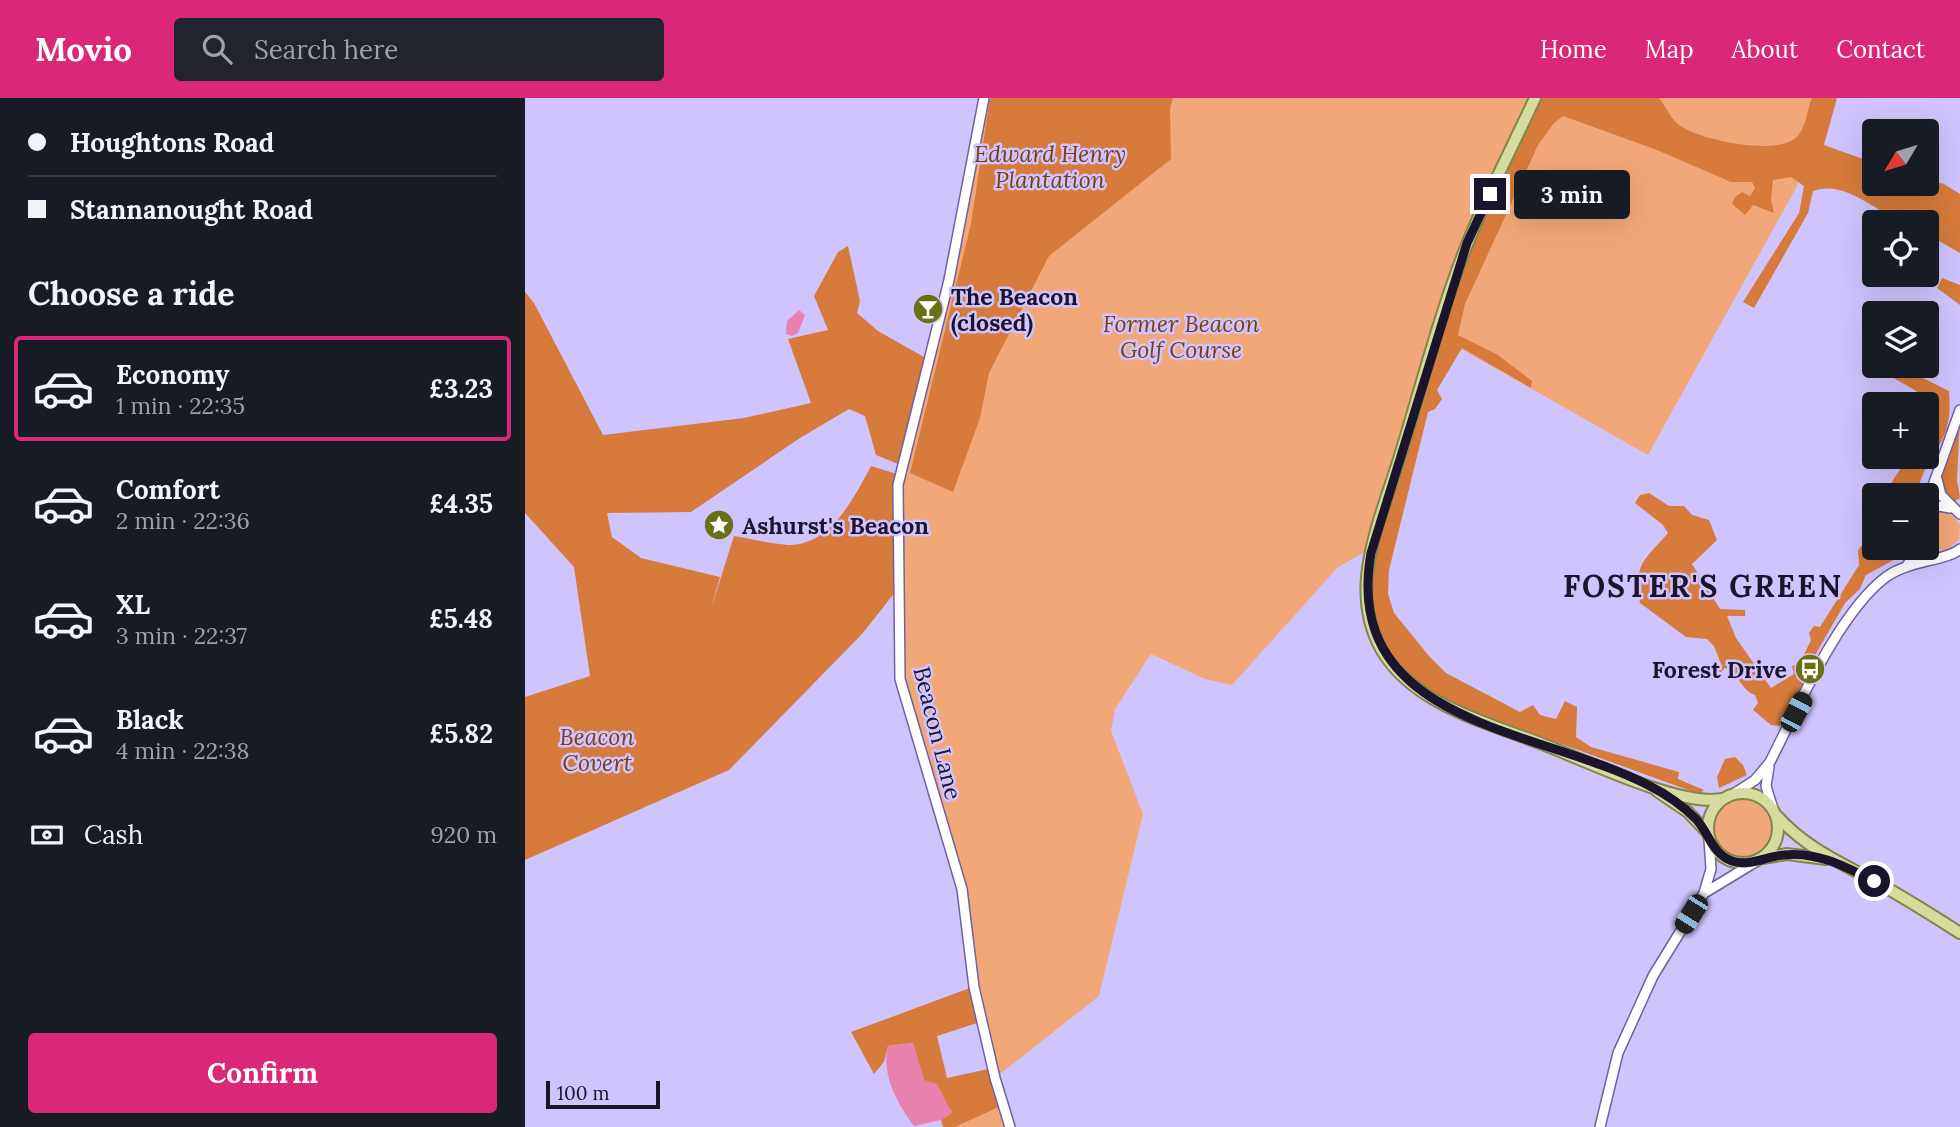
<!DOCTYPE html>
<html lang="en">
<head>
<meta charset="utf-8">
<style>
  body { margin:0; font-family:Lora,serif; background:#20242c; color:#f1f3f6; height:100vh; display:flex; flex-direction:column; font-size:26px; white-space:nowrap }
  * { box-sizing:border-box; margin:0 }
  p { font-size:23px; color:#9ea1a6 }
  .icon { flex:none; width:38px; height:38px; fill:none; stroke:currentColor; stroke-width:2; stroke-linecap:round; stroke-linejoin:round }
  .map { position:relative; flex:1; overflow:hidden }
  .drawer { display:flex; flex-direction:column; background:#171b24; width:525px }
  .drawer>* { flex:none }
  .top-card { display:grid; align-content:center; height:154px; padding:0 28px; background:#171b24 }
  .needle { width:46px; rotate:232deg }
  .buttons { position:absolute; left:1337px; top:21px; display:grid; gap:14px }
  .buttons a { display:grid; place-items:center; width:77px; height:77px; border-radius:7px; background:#171b24; box-shadow:0 7px 28px #0002; font-size:35px }
  .scale { position:absolute; left:21px; bottom:18px; width:114px; box-sizing:border-box; padding-left:7px; border:4px solid #1a142d; border-top:0; font-size:19px; line-height:24px; white-space:nowrap; color:#1a142d; -webkit-text-stroke:5px #cfc4fe; paint-order:stroke }
  .end { position:absolute; width:32px; height:32px; margin:-16px; border:9px solid #1a142d; background:#fff; box-shadow:0 0 0 4px #fff }
  .from { border-radius:50% }
  .bubble { position:absolute; height:49px; border-radius:7px; background:#171b24; box-shadow:0 7px 28px #0002; font-size:23px; font-weight:700; line-height:49px; text-align:center }
  .car { position:absolute; width:21px; height:42px; margin:-21px -10px; border-radius:9px; box-shadow:0 0 5px 2px #0007; background:linear-gradient(#222 24%,#8ab4d8 0 40%,#222 0 76%,#8ab4d8 0 86%,#222 0) }
  .top-card b { display:flex; align-items:center; gap:24px; height:66px; font-size:26px }
  .top-card b+b { border-top:2px solid #363941 }
  .top-card i { width:18px; height:18px; background:#f1f3f6 }
  ul { padding:0; list-style:none }
  li { display:flex; align-items:center; gap:21px; height:105px; margin:0 14px 10px; padding:0 14px; border:4px solid transparent; border-radius:7px }
  li div { flex:1 }
  li b { display:block; font-size:26px }
  li em { font-style:normal; font-weight:700 }
  li.active { border-color:#db2777 }
  li>.icon { width:63px; height:63px; stroke-width:1.5 }
  h2 { padding:0 28px; font-size:32px; line-height:84px }
  .pay { display:flex; align-items:center; gap:18px; height:77px; padding:0 28px; font-size:26px }
  .pay p { margin-inline-start:auto }
  .button { display:flex; gap:14px; margin-top:auto; padding:14px 28px }
  .button a { flex:1; height:80px; border-radius:7px; background:#db2777; color:#fff; font-size:28px; font-weight:700; line-height:80px; text-align:center }
  header { display:flex; align-items:center; gap:42px; box-sizing:border-box; height:98px; padding:0 35px; background:#db2777; color:#fff }
  header strong { font-size:33px }
  nav { display:flex; gap:38px; margin-inline-start:auto; font-size:24px }
  .search { width:490px; height:63px; background:#20242c; display:flex; align-items:center; gap:18px; box-sizing:border-box; padding:0 24px; border-radius:7px; color:#9ea1a6; font-size:26px }
  main { display:flex; flex:1; min-height:0 }
  .map>svg:first-child { display:block }
  .green { fill:#f2a778 }
  .forest { fill:#d67b3b }
  .water { fill:#e981af }
  .lines { fill:none; stroke-linecap:round; stroke-linejoin:round }
  .minor-casing { stroke:#7061a2; stroke-width:12 }
  .major-casing { stroke:#83864b; stroke-width:14 }
  .minor { stroke:#fff; stroke-width:9 }
  .major { stroke:#d6dc9d; stroke-width:10 }
  .route { stroke:#1a142d; stroke-width:9 }
  .labels { text-anchor:middle; dominant-baseline:central; stroke-width:5; stroke-linejoin:round; paint-order:stroke }
  .park-label { font-size:23px; font-style:italic; fill:#7a3e0f; stroke:#cfc4fe }
  .poi-label { font-size:23px; font-weight:bold; fill:#1a142d; stroke:#cfc4fe; text-anchor:start }
  .street-label { font-size:23px; fill:#1a142d; stroke:#cfc4fe }
  .district-label { font-size:30px; font-weight:bold; letter-spacing:2px; fill:#1a142d; stroke:#cfc4fe }
</style>
</head>
<body>
<header>
<strong>Movio</strong>
<div class="search"><svg class="icon" aria-label="search" viewBox="0 0 24 24"><circle cx="10" cy="10" r="6"/><path d="M15 15l6 6"/></svg>Search here</div>
<nav><a>Home</a><a>Map</a><a>About</a><a>Contact</a></nav>
</header>
<main>
<section class="drawer">
<div class="top-card">
<b><i class="from"></i>Houghtons Road</b>
<b><i></i>Stannanought Road</b>
</div>
<h2>Choose a ride</h2>
<ul>
<li class="active"><svg class="icon" aria-label="car" viewBox="0 0 24 24"><path d="M5 17H2v-5l4-1 3-4h7l3 4 3 1v5h-3M9 17h6M6 11h13"/><circle cx="7" cy="17" r="2"/><circle cx="17" cy="17" r="2"/></svg><div><b>Economy</b><p>1 min · 22:35</p></div><em>£3.23</em></li>
<li><svg class="icon" aria-label="car" viewBox="0 0 24 24"><path d="M5 17H2v-5l4-1 3-4h7l3 4 3 1v5h-3M9 17h6M6 11h13"/><circle cx="7" cy="17" r="2"/><circle cx="17" cy="17" r="2"/></svg><div><b>Comfort</b><p>2 min · 22:36</p></div><em>£4.35</em></li>
<li><svg class="icon" aria-label="car" viewBox="0 0 24 24"><path d="M5 17H2v-5l4-1 3-4h7l3 4 3 1v5h-3M9 17h6M6 11h13"/><circle cx="7" cy="17" r="2"/><circle cx="17" cy="17" r="2"/></svg><div><b>XL</b><p>3 min · 22:37</p></div><em>£5.48</em></li>
<li><svg class="icon" aria-label="car" viewBox="0 0 24 24"><path d="M5 17H2v-5l4-1 3-4h7l3 4 3 1v5h-3M9 17h6M6 11h13"/><circle cx="7" cy="17" r="2"/><circle cx="17" cy="17" r="2"/></svg><div><b>Black</b><p>4 min · 22:38</p></div><em>£5.82</em></li>
</ul>
<div class="pay"><svg class="icon" aria-label="cash" viewBox="0 0 24 24"><path d="M3 7h18v10H3z"/><circle cx="12" cy="12" r="2"/></svg>Cash<p>920 m</p></div>
<div class="button"><a>Confirm</a></div>
</section>
<div class="map">
<svg width="1435" height="1029" viewBox="0 0 1435 1029">
  <rect width="100%" height="100%" fill="#cfc4fe"/>
  <path class="green" d="M462 0H1298L1291 13 1271 90 1123 357 938 252 918 237 903 249 841 453 812 470 707 587 680 581 626 556 590 611 586 633 618 716 574 898 470 980 449 889 437 791 375 581 373 387Z
    M1413 412 1425 415 1435 427 1434 442 1420 453 1402 448V417Z
    M1187 730a31 31 0 1 1 62 0a31 31 0 1 1-62 0Z
    M476 1008 481 1029H430Z"/>
  <path class="forest" d="M465 0H648L645 10 646 61 524 158 464 275 455 320 428 394 385 375 446 126Z
    M1017 0H1134C1142 10 1146 22 1157 29 1178 42 1259 61 1275 35 1282 25 1282 11 1287 0H1312L1299 47 1349 65V86H1402V82L1419 86 1435 96V155L1402 136V124C1395 124 1386 126 1380 124 1350 115 1322 81 1288 93L1283 115 1229 210 1218 204 1274 115 1279 88 1266 79 1248 82 1246 102 1249 115 1228 107 1220 117 1207 106 1210 99 1217 94 1225 98 1230 90 1227 84H1206L1132 52 1038 18 1029 25 1013 47 940 206 933 237 973 257 1007 283 1006 290 937 250 912 292 917 301 910 311 903 314 864 472 863 496 869 515 904 558 921 575 995 614 1008 607 1015 617 1031 621 1040 603 1052 609 1051 639 1066 649 1154 674 1153 681 1179 692 1174 696 924 605 896 589 863 556 845 517 846 470 914 237 944 150Z
    M323 148 335 203 332 215 353 233 399 259 378 368 351 357 340 318 324 311 275 340 166 414 82 415 87 439 116 460 195 479 185 514 209 438C227 441 246 446 263 447 305 448 329 400 346 368L372 376 375 488 337 536 204 672 0 762V599L65 578 49 469 0 415V194L9 205 78 337 219 320 286 305 263 241 303 232 289 198 313 154Z
    M1417 180 1435 187V207L1412 190Z
    M1353 268H1374L1424 293C1427 333 1418 340 1400 372 1395 381 1395 390 1388 397H1361C1367 382 1374 372 1385 359H1402V332L1410 313 1408 303 1362 276Z
    M1435 320 1432 382 1435 400 1427 405C1403 383 1426 346 1435 320Z
    M1124 395 1144 408H1159L1167 417 1184 422 1192 442 1167 466 1195 511 1220 512V518H1202L1211 540 1246 590 1269 576 1267 568 1275 565 1286 542 1284 535 1289 528 1295 529 1334 467 1333 452 1338 446 1349 442V450H1382L1374 459 1341 477 1335 491 1320 505 1289 559 1286 572 1255 628 1246 627 1228 612 1233 605 1230 597C1217 593 1214 576 1200 570L1188 582 1180 574 1193 572 1196 566 1189 548 1182 541 1161 539 1115 505C1109 465 1118 464 1143 435L1138 427 1110 405 1115 397Z
    M1210 659 1218 667 1222 677 1194 690 1192 679 1200 661Z
    M445 890 452 925 412 938 422 980 463 971 476 1008 430 1029H418L416 1022 427 1014 399 982 388 945 363 948 359 964 349 976 326 934Z"/>
  <path class="water" d="M274 212 280 217 273 235 267 238 261 236 262 223Z
    M388 945 399 982 412 986 427 1015 416 1022 389 1028C372 1005 356 976 363 948Z"/>
  <g class="lines">
    <g class="minor-casing">
      <path id="minor" d="M459 0 424 182 373 387 375 581 437 791 449 889 470 980 485 1029
        M1412 381 1416 397 1435 416
        M1402 404 1435 312
        M1402 413 1414 408 1425 410
        M1383 466 1394 450
        M1244 669 1241 688 1248 711
        M1210 695 1230 682 1245 664C1272 611 1314 514 1361 479 1384 462 1422 463 1435 451
        M1181 794 1232 763
        M1075 1029 1093 955 1128 878 1179 795 1186 771 1184 741"/>
    </g>
    <g class="major-casing">
      <path id="major" d="M1010 0C988 48 963 95 943 144 916 211 898 282 877 351 865 392 846 436 842 479 840 503 844 529 856 551 887 605 957 623 1012 644 1056 660 1153 709 1197 701
        M1132 693 1163 714 1183 735
        M1183 730a35 35 0 1 1 70 0a35 35 0 1 1-70 0Z
        M1252 718C1281 750 1314 764 1351 784 1380 800 1407 817 1435 835
        M1238 760 1262 756 1301 761"/>
    </g>
    <use href="#minor" class="minor"/>
    <use href="#major" class="major"/>
  </g>
  <g class="lines">
    <path class="route" d="M965 96 942 145 846 455C816 626 1012 630 1123 687 1139 695 1158 708 1171 721 1184 735 1187 756 1207 763 1224 769 1242 758 1259 757 1292 753 1321 769 1349 783"/>
  </g>
  <defs>
    <g id="bar-disc" transform="scale(1.575)"><circle r="9.5" fill="#6b7016" stroke="#cfc4fe"/><path d="M-6-5H6L.8 .8V4.5H3.5V6h-7V4.5H-.8V.8Z" fill="#fff"/></g>
    <g id="sight-disc" transform="scale(1.575)"><circle r="9.5" fill="#6b7016" stroke="#cfc4fe"/><path d="M0-6L1.8-2.2L6-1.7L2.9 1.2L3.7 5.4L0 3.3L-3.7 5.4L-2.9 1.2L-6-1.7L-1.8-2.2Z" fill="#fff"/></g>
    <g id="bus-disc" transform="scale(1.575)"><circle r="9.5" fill="#6b7016" stroke="#cfc4fe"/><path d="M-5-6H5V4H4V6H2V4H-2V6H-4V4H-5ZM-3.5-4V0h7V-4ZM-3.5 1.2v1.5H-2V1.2ZM2 1.2v1.5H3.5V1.2Z" fill="#fff"/></g>
  </defs>
  <g fill-rule="evenodd">
    <use href="#bar-disc" x="403" y="211"/>
    <use href="#sight-disc" x="194" y="427"/>
    <use href="#bus-disc" x="1285" y="571"/>
  </g>
  <g class="labels">
    <g class="park-label">
      <text x="525" y="55">Edward Henry<tspan x="525" dy="26">Plantation</tspan></text>
      <text x="656" y="225">Former Beacon<tspan x="656" dy="26">Golf Course</tspan></text>
      <text x="72" y="638">Beacon<tspan x="72" dy="26">Covert</tspan></text>
    </g>
    <g class="poi-label">
      <text x="426" y="198">The Beacon<tspan x="426" dy="26">(closed)</tspan></text>
      <text x="217" y="427">Ashurst's Beacon</text>
      <text x="1262" y="571" text-anchor="end">Forest Drive</text>
    </g>
    <g class="street-label">
      <text transform="translate(413 635) rotate(76)">Beacon Lane</text>
    </g>
    <g class="district-label">
      <text x="1178" y="488">FOSTER'S GREEN</text>
    </g>
  </g>
</svg>
<div class="buttons">
<a><svg class="needle" viewBox="-14 -14 28 28"><path d="M0-13l5 13h-10z" fill="#e53935"/><path d="M0 13l5-13h-10z" fill="#9ea1a6"/></svg></a>
<a><svg class="icon" aria-label="locate" viewBox="0 0 24 24"><circle cx="12" cy="12" r="6"/><path d="M12 2v4M12 18v4M2 12h4M18 12h4"/></svg></a>
<a><svg class="icon" aria-label="layers" viewBox="0 0 24 24"><path d="M12 4l9 5-9 5-9-5zM3 14l9 5 9-5"/></svg></a>
<a>+</a>
<a>−</a>
</div>
<div class="scale">100 m</div>
<i class="end from" style="left:1349px;top:783px"></i>
<i class="end" style="left:965px;top:96px"></i>
<div class="bubble" style="left:989px;top:72px;width:116px">3 min</div>
<i class="car" style="left:1271px;top:614px;rotate:28deg"></i>
<i class="car" style="left:1166px;top:816px;rotate:212deg"></i>
</div>
</main>
</body>
</html>
